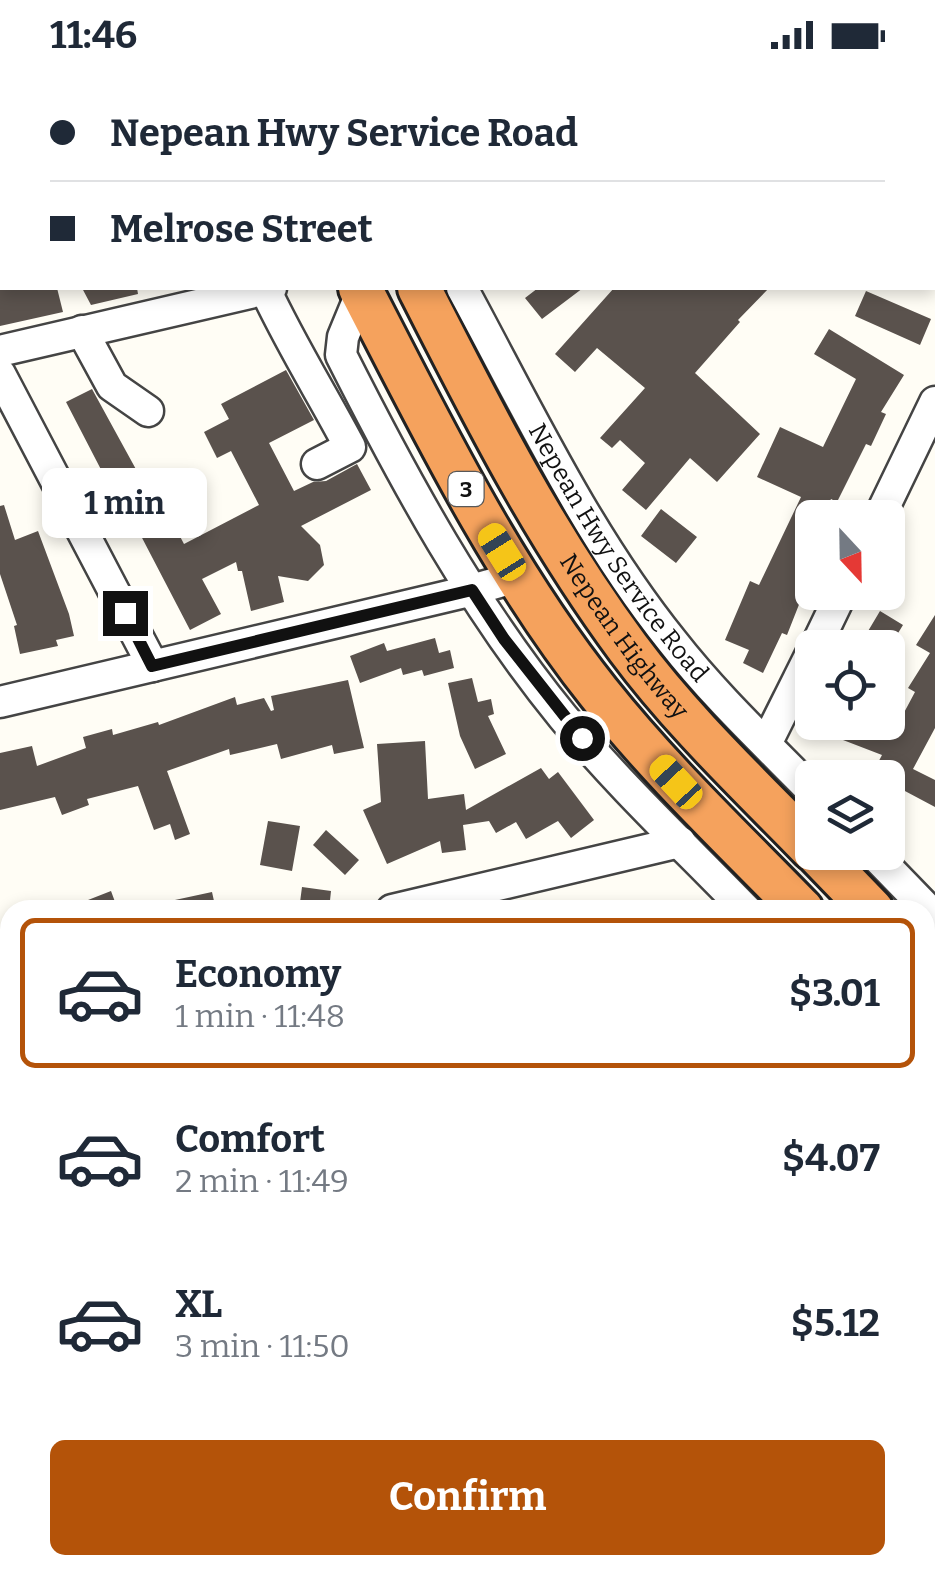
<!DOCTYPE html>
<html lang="en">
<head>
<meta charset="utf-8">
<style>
  body { margin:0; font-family:Bitter,serif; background:#f6f6f7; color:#1f2937; height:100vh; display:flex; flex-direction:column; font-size:38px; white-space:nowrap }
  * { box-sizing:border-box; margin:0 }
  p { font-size:32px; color:#747a83 }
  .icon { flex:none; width:55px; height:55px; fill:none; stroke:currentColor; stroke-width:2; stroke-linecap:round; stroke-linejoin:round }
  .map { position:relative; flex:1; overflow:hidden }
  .drawer { position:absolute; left:0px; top:830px; width:935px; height:675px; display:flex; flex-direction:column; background:#fff; border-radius:30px 30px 0 0; box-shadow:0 5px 15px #0003 }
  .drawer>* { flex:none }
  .banner { position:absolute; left:0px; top:0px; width:935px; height:220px; box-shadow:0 5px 15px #0003; display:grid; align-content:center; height:220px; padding:0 50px; background:#fff }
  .needle { width:65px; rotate:158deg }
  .tools { position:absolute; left:795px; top:430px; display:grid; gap:20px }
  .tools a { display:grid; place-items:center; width:110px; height:110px; border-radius:15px; background:#fff; box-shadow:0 5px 15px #0003; font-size:50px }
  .end { position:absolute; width:45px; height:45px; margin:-22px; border:12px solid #111; background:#fff; box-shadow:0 0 0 5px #fff }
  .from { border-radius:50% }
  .bubble { position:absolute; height:70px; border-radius:15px; background:#fff; box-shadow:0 5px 15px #0003; font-size:32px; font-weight:700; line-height:70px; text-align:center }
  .car { position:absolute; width:30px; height:60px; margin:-30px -15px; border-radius:12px; box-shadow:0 0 8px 2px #0007; background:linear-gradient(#f5c518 24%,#345 0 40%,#f5c518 0 76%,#345 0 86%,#f5c518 0) }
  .banner b { display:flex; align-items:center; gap:35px; height:95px; font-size:38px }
  .banner b+b { border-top:2px solid #e0e1e3 }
  .banner i { width:25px; height:25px; background:#1f2937 }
  ul { padding:18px 0 0; list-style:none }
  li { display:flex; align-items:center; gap:30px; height:150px; margin:0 20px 15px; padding:0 30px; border:5px solid transparent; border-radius:15px }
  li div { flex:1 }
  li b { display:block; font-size:38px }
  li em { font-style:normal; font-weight:700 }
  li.current { border-color:#b45309 }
  li>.icon { width:90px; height:90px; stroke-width:1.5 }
  .button { display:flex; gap:20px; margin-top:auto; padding:20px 50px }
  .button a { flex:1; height:115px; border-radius:15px; background:#b45309; color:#fff; font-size:40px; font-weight:700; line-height:115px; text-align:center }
  .status { display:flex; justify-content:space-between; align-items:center; height:70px; padding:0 50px; background:#fff; direction:ltr }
  .status svg { height:28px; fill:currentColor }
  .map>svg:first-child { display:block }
  .green { fill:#d5ebbd }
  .pitch { fill:#e6f2cf }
  .building { fill:#5a524d }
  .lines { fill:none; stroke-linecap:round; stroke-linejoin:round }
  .minor-casing { stroke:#444; stroke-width:35 }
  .highway-casing { stroke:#222; stroke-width:48 }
  .minor { stroke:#fff; stroke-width:30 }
  .highway { stroke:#f5a25d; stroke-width:42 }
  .route { stroke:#111; stroke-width:12 }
  .labels { text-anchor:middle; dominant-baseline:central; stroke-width:10; stroke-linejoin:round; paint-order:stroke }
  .shield { fill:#fff; stroke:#585858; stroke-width:2.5 }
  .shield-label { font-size:22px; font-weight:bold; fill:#111 }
  .street-label { font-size:25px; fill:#111; stroke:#fff }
</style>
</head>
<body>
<div class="status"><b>11:46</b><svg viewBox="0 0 49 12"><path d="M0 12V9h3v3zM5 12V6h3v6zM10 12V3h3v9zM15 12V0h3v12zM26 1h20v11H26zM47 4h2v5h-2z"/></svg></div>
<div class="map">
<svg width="935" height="1505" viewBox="0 0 935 1505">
  <rect width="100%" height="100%" fill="#fffdf5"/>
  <path class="green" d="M935 1399V1505H634L631 1495H925V1402Z"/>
  <path class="pitch" d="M935 1458V1505H898L904 1495H925V1467Z"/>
  <path class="building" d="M0 218H57L63 242 0 256Z
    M82 218H137L138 224 91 235Z
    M538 218H583L542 249 525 228Z
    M614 218H769L738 250 740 252 695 303 760 364 717 412 690 388 646 440 622 420 645 393 620 370 612 378 600 368 645 318 597 278 575 302 555 284Z
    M866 221 931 249 920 275 855 246Z
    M829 259 904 305 881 342 886 344 871 376 866 374 837 432 831 429 822 448H812V465L796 505 806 509 797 531 800 532 787 565 782 563 763 603 743 593 749 580 725 570 750 511 759 515 801 427 757 407 780 357 823 377 856 309 814 284Z
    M286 300 314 350 269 373 294 421 313 412 326 411 357 394 371 420 301 456 320 475 324 495 308 511 278 506 284 532 251 541 242 501H238L236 492 202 509 221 544 190 560 127 439 123 442 66 332 92 319 155 434 161 430 184 474 259 435 231 381 217 388 204 362 229 349 221 334Z
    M4 435 15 470 38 461 69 544 74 566 56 570 58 576 20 584 14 556 17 555 0 504V436Z
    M661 439 697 467 676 493 641 466Z
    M880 541 903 555 889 578H858Z
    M935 545V658L913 699 935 710V737L888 712V708L872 704 882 685 804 655 899 652 915 622 908 618 930 583 916 575Z
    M435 568 439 583 450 580 454 598 424 606 422 600 403 605 401 598 360 613 350 586 384 573 387 581Z
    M472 608 478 632 491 629 494 644 488 646 506 684 475 699 460 666 448 613Z
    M348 610 364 678 334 684 332 675 281 689 277 674 230 685 229 679 167 701 190 764 175 770 170 754 154 760 138 716 87 729 89 735 62 745 55 727 0 740V683L32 676 37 696 86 678 83 667 112 659 113 665 158 652 159 655 235 627 237 635 264 628 271 641 274 640 271 626Z
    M425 671 428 729 464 724 466 740 541 698 549 709 558 702 594 750 571 768 558 751 526 769 516 752 496 763 489 751 463 755 466 780 442 783 440 771 387 794 363 740 381 732 377 674Z
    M268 751 300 756 292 801 260 795Z
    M326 760 359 790 345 805 313 775Z
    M302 817 331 821 329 840H299Z
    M111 821 118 840H65V839Z
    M212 822 216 840H162L161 833Z"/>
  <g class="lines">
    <g class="minor-casing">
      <g id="minor">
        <path d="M197 0 198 2"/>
        <path d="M345 0 346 2"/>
        <path id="s1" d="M462 218C527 338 586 464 672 571 714 625 765 673 812 721"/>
        <path d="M265 219C290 273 322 324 350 377L317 394"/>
        <path d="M362 221 343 267 341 285C405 412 473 537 563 647 619 715 685 777 746 840"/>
        <path d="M82 261 112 316 148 341"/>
        <path d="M0 281 271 218"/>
        <path d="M0 304 153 596"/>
        <path d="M879 448 935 332"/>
        <path d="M815 578 842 522"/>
        <path d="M0 632 461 523 517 507"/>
        <path d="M766 674 812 582"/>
        <path d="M872 782 935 847"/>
        <path d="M392 840 680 772"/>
        <path d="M0 994 10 992"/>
        <path d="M925 1024 935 1035"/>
        <path d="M0 1310 10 1307"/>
        <path d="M925 1378 935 1376"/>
        <path d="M389 1505 432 1495"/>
      </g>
    </g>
    <g class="highway-casing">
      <g id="highway">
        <path d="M246 0 248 2"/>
        <path d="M303 0 305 2"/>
        <path d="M360 218C432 357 501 500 599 623 661 701 733 769 802 840"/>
        <path id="s2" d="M419 218C483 344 543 463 628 578 682 651 749 714 812 779"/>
        <path d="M816 782 872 840"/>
        <path d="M925 894 935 904"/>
        <path d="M925 966 935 977"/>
      </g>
    </g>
    <use href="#minor" class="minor"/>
    <use href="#highway" class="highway"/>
  </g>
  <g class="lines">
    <path class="route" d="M125 543 152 596 472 520 504 569 582 668"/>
  </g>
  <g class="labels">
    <rect class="shield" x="448.5" y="402" width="35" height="34" rx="8"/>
    <g class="shield-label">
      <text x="466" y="419">3</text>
    </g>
    <g class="street-label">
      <text stroke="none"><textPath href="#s1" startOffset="308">Nepean Hwy Service Road</textPath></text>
      <text stroke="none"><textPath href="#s2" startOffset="405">Nepean Highway</textPath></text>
    </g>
  </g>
</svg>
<div class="tools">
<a><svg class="needle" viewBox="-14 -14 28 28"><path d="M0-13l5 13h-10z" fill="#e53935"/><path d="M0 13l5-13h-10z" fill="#747a83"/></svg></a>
<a><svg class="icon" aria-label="locate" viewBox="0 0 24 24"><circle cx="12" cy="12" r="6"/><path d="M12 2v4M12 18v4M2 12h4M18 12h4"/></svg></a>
<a><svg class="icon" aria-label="layers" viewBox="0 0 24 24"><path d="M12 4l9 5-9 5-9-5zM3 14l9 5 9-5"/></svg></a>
</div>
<i class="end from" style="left:582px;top:668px"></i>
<i class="end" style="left:125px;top:543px"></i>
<div class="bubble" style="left:42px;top:398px;width:165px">1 min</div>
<i class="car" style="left:502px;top:482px;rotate:328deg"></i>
<i class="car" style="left:676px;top:712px;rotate:317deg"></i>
<div class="banner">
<b><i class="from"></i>Nepean Hwy Service Road</b>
<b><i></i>Melrose Street</b>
</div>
<section class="drawer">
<ul>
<li class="current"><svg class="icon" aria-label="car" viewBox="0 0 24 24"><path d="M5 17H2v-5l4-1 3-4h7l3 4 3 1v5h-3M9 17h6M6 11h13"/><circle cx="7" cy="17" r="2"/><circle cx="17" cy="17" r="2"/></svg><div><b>Economy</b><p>1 min · 11:48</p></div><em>$3.01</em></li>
<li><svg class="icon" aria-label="car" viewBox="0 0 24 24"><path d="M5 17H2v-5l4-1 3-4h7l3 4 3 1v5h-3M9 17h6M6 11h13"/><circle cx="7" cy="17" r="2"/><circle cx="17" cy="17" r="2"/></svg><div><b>Comfort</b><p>2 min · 11:49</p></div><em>$4.07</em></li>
<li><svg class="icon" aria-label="car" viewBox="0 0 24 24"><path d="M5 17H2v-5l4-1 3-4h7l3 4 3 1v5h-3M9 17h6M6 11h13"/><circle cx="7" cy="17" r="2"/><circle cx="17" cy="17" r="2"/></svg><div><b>XL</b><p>3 min · 11:50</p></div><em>$5.12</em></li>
</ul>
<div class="button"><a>Confirm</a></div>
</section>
</div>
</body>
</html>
